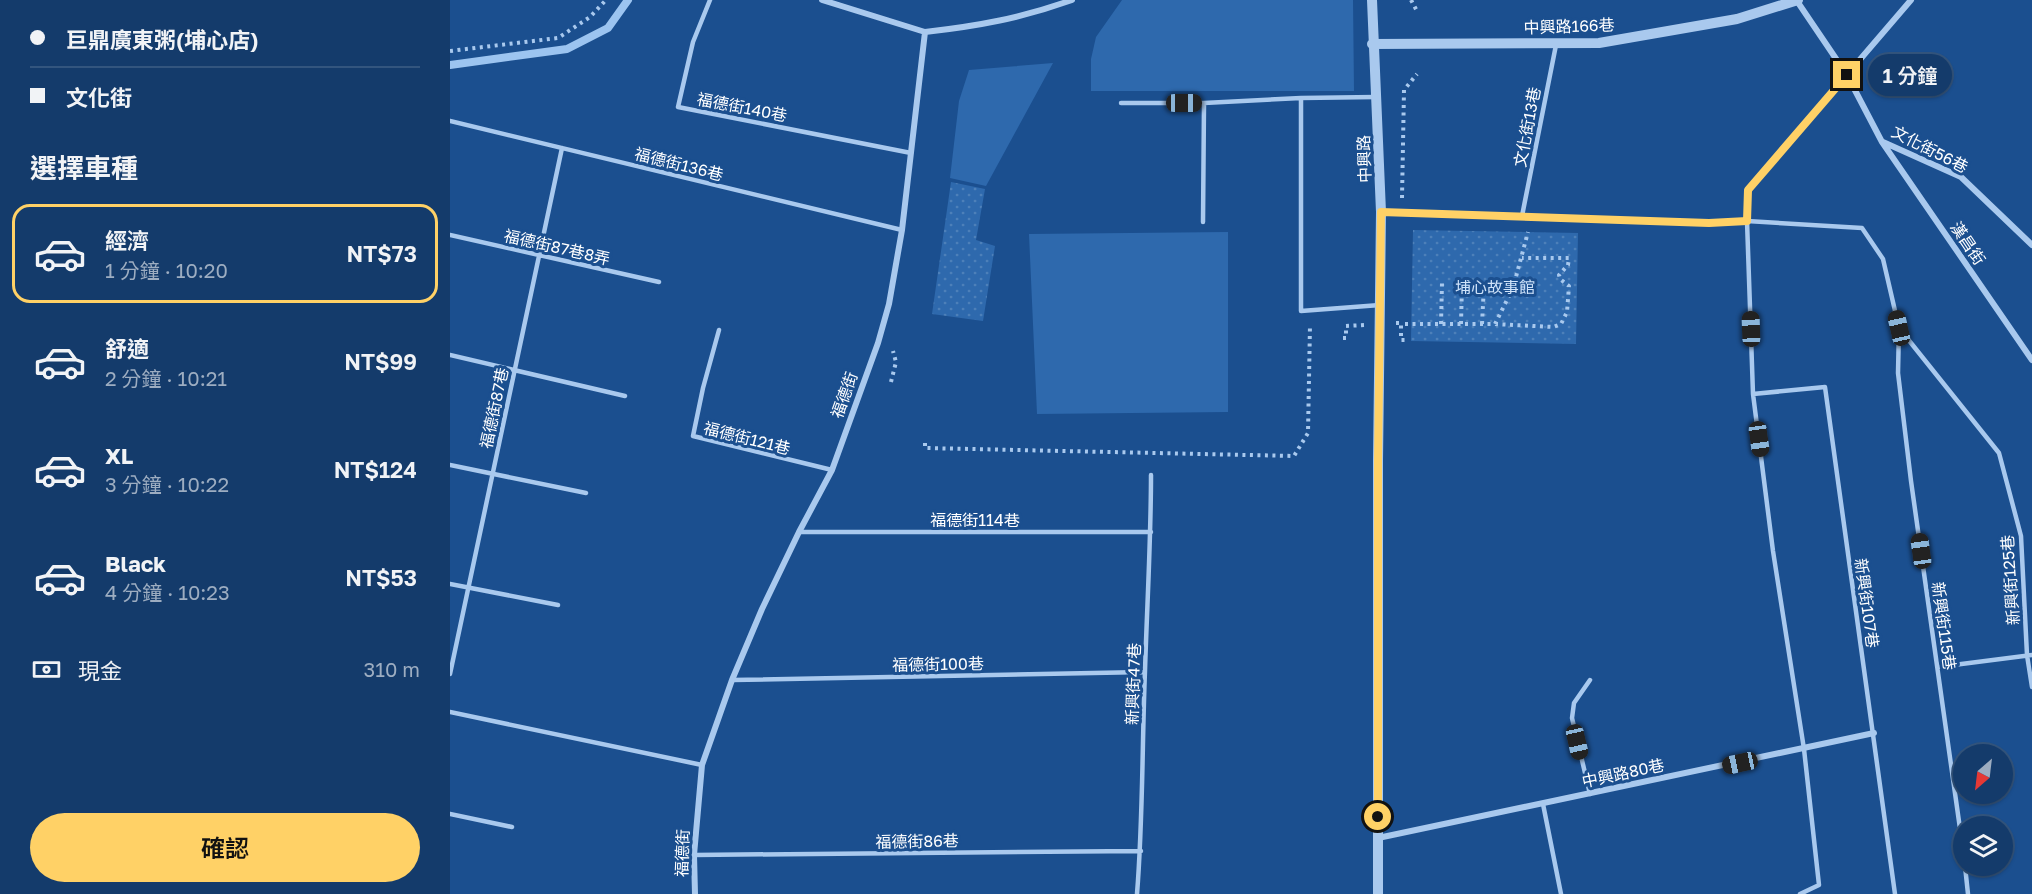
<!DOCTYPE html>
<html lang="zh-TW">
<head>
<meta charset="utf-8">
<style>
  body { margin:0; font-family:"Golos Text","Noto Sans TC",sans-serif; background:#214673; color:#f1f3f6; height:100vh; display:flex; flex-direction:column; font-size:22px; white-space:nowrap }
  * { box-sizing:border-box; margin:0 }
  p { font-size:20px; color:#9dadc1 }
  .icon { flex:none; width:33px; height:33px; fill:none; stroke:currentColor; stroke-width:2; stroke-linecap:round; stroke-linejoin:round }
  .map { position:relative; flex:1; overflow:hidden }
  .details { display:flex; flex-direction:column; background:#143b6b; width:450px }
  .details>* { flex:none }
  .guide { display:grid; align-content:center; height:132px; padding:0 30px; background:#143b6b }
  .needle { width:39px; rotate:208deg }
  .tools { position:absolute; left:1503px; top:744px; display:grid; gap:12px }
  .tools a { display:grid; place-items:center; width:60px; height:60px; border-radius:50%; background:#143b6b; box-shadow:0 2px 4px #0004,0 0 0 2px #33557e; font-size:30px }
  .end { position:absolute; width:27px; height:27px; margin:-14px; border:8px solid #ffd166; background:#111; box-shadow:0 0 0 3px #111 }
  .from { border-radius:50% }
  .bubble { position:absolute; height:42px; border-radius:21px; background:#143b6b; box-shadow:0 2px 4px #0004,0 0 0 2px #33557e; font-size:20px; font-weight:600; line-height:42px; text-align:center }
  .car { position:absolute; width:18px; height:36px; margin:-18px -9px; border-radius:8px; box-shadow:0 0 4px 2px #0007; background:linear-gradient(#222 24%,#8ab4d8 0 40%,#222 0 76%,#8ab4d8 0 86%,#222 0) }
  .guide b { display:flex; align-items:center; gap:21px; height:57px; font-size:22px }
  .guide b+b { border-top:2px solid #33557e }
  .guide i { width:15px; height:15px; background:#f1f3f6 }
  ul { padding:0; list-style:none }
  li { display:flex; align-items:center; gap:18px; height:99px; margin:0 12px 9px; padding:0 18px; border:3px solid transparent; border-radius:18px }
  li div { flex:1 }
  li b { display:block; font-size:22px }
  li em { font-style:normal; font-weight:600 }
  li.current { border-color:#ffd166 }
  li>.icon { width:54px; height:54px; stroke-width:1.5 }
  h2 { padding:0 30px; font-size:27px; line-height:72px }
  .pay { display:flex; align-items:center; gap:15px; height:66px; padding:0 30px; font-size:22px }
  .pay p { margin-inline-start:auto }
  .cta { display:flex; gap:12px; margin-top:auto; padding:12px 30px }
  .cta a { flex:1; height:69px; border-radius:36px; background:#ffd166; color:#111; font-size:24px; font-weight:600; line-height:69px; text-align:center }
  main { display:flex; flex:1; min-height:0 }
  .map>svg:first-child { display:block }
  .green { fill:#2e69ad }
  .park { fill:url(#park-dots) }
  .lines { fill:none; stroke-linecap:round; stroke-linejoin:round }
  .stream { stroke:#9cc4f0; stroke-width:8 }
  .path { stroke:#a9c9ee; stroke-width:4; stroke-dasharray:3 4.5; stroke-linecap:butt }
  .service { stroke:#a9c9ee; stroke-width:4.5 }
  .minor { stroke:#a9c9ee; stroke-width:6 }
  .tertiary { stroke:#a9c9ee; stroke-width:10 }
  .route { stroke:#ffd166; stroke-width:8 }
  .labels { text-anchor:middle; dominant-baseline:central; stroke-width:6; stroke-linejoin:round; paint-order:stroke }
  .street-label { font-size:16px; fill:#fff; stroke:#1b4f8f }
  .park-label { font-size:16px; fill:#cfe3fa; stroke:#1b4f8f }
</style>
</head>
<body>
<main>
<section class="details">
<div class="guide">
<b><i class="from"></i>巨鼎廣東粥(埔心店)</b>
<b><i></i>文化街</b>
</div>
<h2>選擇車種</h2>
<ul>
<li class="current"><svg class="icon" aria-label="car" viewBox="0 0 24 24"><path d="M5 17H2v-5l4-1 3-4h7l3 4 3 1v5h-3M9 17h6M6 11h13"/><circle cx="7" cy="17" r="2"/><circle cx="17" cy="17" r="2"/></svg><div><b>經濟</b><p>1 分鐘 · 10:20</p></div><em>NT$73</em></li>
<li><svg class="icon" aria-label="car" viewBox="0 0 24 24"><path d="M5 17H2v-5l4-1 3-4h7l3 4 3 1v5h-3M9 17h6M6 11h13"/><circle cx="7" cy="17" r="2"/><circle cx="17" cy="17" r="2"/></svg><div><b>舒適</b><p>2 分鐘 · 10:21</p></div><em>NT$99</em></li>
<li><svg class="icon" aria-label="car" viewBox="0 0 24 24"><path d="M5 17H2v-5l4-1 3-4h7l3 4 3 1v5h-3M9 17h6M6 11h13"/><circle cx="7" cy="17" r="2"/><circle cx="17" cy="17" r="2"/></svg><div><b>XL</b><p>3 分鐘 · 10:22</p></div><em>NT$124</em></li>
<li><svg class="icon" aria-label="car" viewBox="0 0 24 24"><path d="M5 17H2v-5l4-1 3-4h7l3 4 3 1v5h-3M9 17h6M6 11h13"/><circle cx="7" cy="17" r="2"/><circle cx="17" cy="17" r="2"/></svg><div><b>Black</b><p>4 分鐘 · 10:23</p></div><em>NT$53</em></li>
</ul>
<div class="pay"><svg class="icon" aria-label="cash" viewBox="0 0 24 24"><path d="M3 7h18v10H3z"/><circle cx="12" cy="12" r="2"/></svg>現金<p>310 m</p></div>
<div class="cta"><a>確認</a></div>
</section>
<div class="map">
<svg width="1582" height="894" viewBox="0 0 1582 894">
  <defs>
    <pattern id="park-dots" width="8" height="8" patternUnits="userSpaceOnUse" patternTransform="scale(1.5)"><rect width="8" height="8" fill="#2e69ad"/><path d="M2 2h.1M6 6h.1" fill="none" stroke="#4d80b9" stroke-width="1.8" stroke-linecap="round"/></pattern>
  </defs>
  <rect width="100%" height="100%" fill="#1b4f8f"/>
  <path class="green" d="M672 0H903L904 91H641V59L646 37Z
    M603 63 536 186 500 178 509 101 519 70Z
    M778 232V412L587 414 579 234Z"/>
  <path class="park" d="M501 182 535 189 526 240 545 246 533 321 482 314Z
    M963 230 1128 233 1126 344 961 341Z"/>
  <g class="lines">
    <path class="stream" d="M0 65 117 49 158 28 178 0"/>
    <path class="path" d="M961 0 967 11
      M0 51 108 38 140 17 156 0
      M952 198 954 90 967 74
      M946 323H951V340H956
      M955 324H1045L1103 327 1111 324 1117 312 1119 286 1110 279 1109 275 1118 265 1119 258H1072
      M991 324 992 283
      M1011 324 1012 284
      M1032 324 1034 285
      M1045 324 1063 288 1078 232
      M893 338H896V326L914 325
      M441 382 446 362 443 351
      M475 443V448L844 456 858 433 860 325"/>
    <path class="service" d="M260 0 243 42 228 107 461 153
      M926 97 851 98V311L930 305
      M671 103H754
      M0 121 452 230
      M1072 216 1106 45
      M753 222 754 103 851 98
      M0 235 209 282
      M1449 328 1549 453 1571 536 1577 655 1582 687
      M269 330 253 388 243 436 382 470
      M0 355 175 396
      M1303 394 1375 387 1445 894
      M0 465 136 493
      M349 532H701
      M0 584 108 605
      M1488 667 1582 655
      M0 674 112 148
      M282 680 695 672
      M0 712 252 765
      M1140 794 1122 718 1124 703 1140 680
      M1093 804 1111 894
      M0 814 62 827
      M244 855 691 851
      M1515 866 1518 894
      M687 894C693 820 692 745 695 671 697 605 701 540 701 475
      M1350 894 1369 885 1354 749 1323 551 1303 394 1297 221 1412 228 1433 259 1449 328 1448 373 1461 481 1514 857"/>
    <path class="minor" d="M372 0 475 32
      M1347 1 1397 75 1432 142 1582 360
      M1433 142 1511 177 1582 245
      M931 212 1259 223 1297 221 1298 190 1461 0
      M928 838 1424 733
      M245 894 244 855 252 765 282 680 312 609 349 532 382 470 428 343 439 304 452 230 475 32C528 26 572 18 622 0"/>
    <path class="tertiary" d="M922 0 931 212 928 461V894
      M922 44 1149 43 1287 19 1348 0"/>
  </g>
  <g class="lines">
    <path class="route" d="M928 817V461L931 212 1259 223 1297 221 1298 190 1397 75"/>
  </g>
  <g class="labels">
    <g class="street-label">
      <text transform="translate(1119 26) rotate(-2)">中興路166巷</text>
      <text transform="translate(292 107) rotate(11)">福德街140巷</text>
      <text transform="translate(1077 127) rotate(-79)">文化街13巷</text>
      <text transform="translate(1480 149) rotate(27)">文化街56巷</text>
      <text transform="translate(914 159) rotate(-92)">中興路</text>
      <text transform="translate(229 164) rotate(14)">福德街136巷</text>
      <text transform="translate(1518 243) rotate(56)">漢昌街</text>
      <text transform="translate(107 247) rotate(13)">福德街87巷8弄</text>
      <text transform="translate(394 395) rotate(-70)">福德街</text>
      <text transform="translate(44 408) rotate(-78)">福德街87巷</text>
      <text transform="translate(297 438) rotate(14)">福德街121巷</text>
      <text x="525" y="520">福德街114巷</text>
      <text transform="translate(1560 580) rotate(-94)">新興街125巷</text>
      <text transform="translate(1417 603) rotate(82)">新興街107巷</text>
      <text transform="translate(1494 626) rotate(82)">新興街115巷</text>
      <text transform="translate(488 664) rotate(-1)">福德街100巷</text>
      <text transform="translate(683 684) rotate(-88)">新興街47巷</text>
      <text transform="translate(1173 773) rotate(-12)">中興路80巷</text>
      <text transform="translate(467 841) rotate(-1)">福德街86巷</text>
      <text transform="translate(232 853) rotate(-88)">福德街</text>
    </g>
    <g class="park-label">
      <text x="1045" y="287">埔心故事館</text>
    </g>
  </g>
</svg>
<div class="tools">
<a><svg class="needle" viewBox="-14 -14 28 28"><path d="M0-13l5 13h-10z" fill="#e53935"/><path d="M0 13l5-13h-10z" fill="#9dadc1"/></svg></a>
<a><svg class="icon" aria-label="layers" viewBox="0 0 24 24"><path d="M12 4l9 5-9 5-9-5zM3 14l9 5 9-5"/></svg></a>
</div>
<i class="end from" style="left:928px;top:817px"></i>
<i class="end" style="left:1397px;top:75px"></i>
<div class="bubble" style="left:1418px;top:54px;width:84px">1 分鐘</div>
<i class="car" style="left:734px;top:103px;rotate:90deg"></i>
<i class="car" style="left:1449px;top:328px;rotate:347deg"></i>
<i class="car" style="left:1301px;top:329px;rotate:358deg"></i>
<i class="car" style="left:1309px;top:439px;rotate:172deg"></i>
<i class="car" style="left:1471px;top:551px;rotate:352deg"></i>
<i class="car" style="left:1127px;top:742px;rotate:167deg"></i>
<i class="car" style="left:1290px;top:763px;rotate:258deg"></i>
</div>
</main>
</body>
</html>
